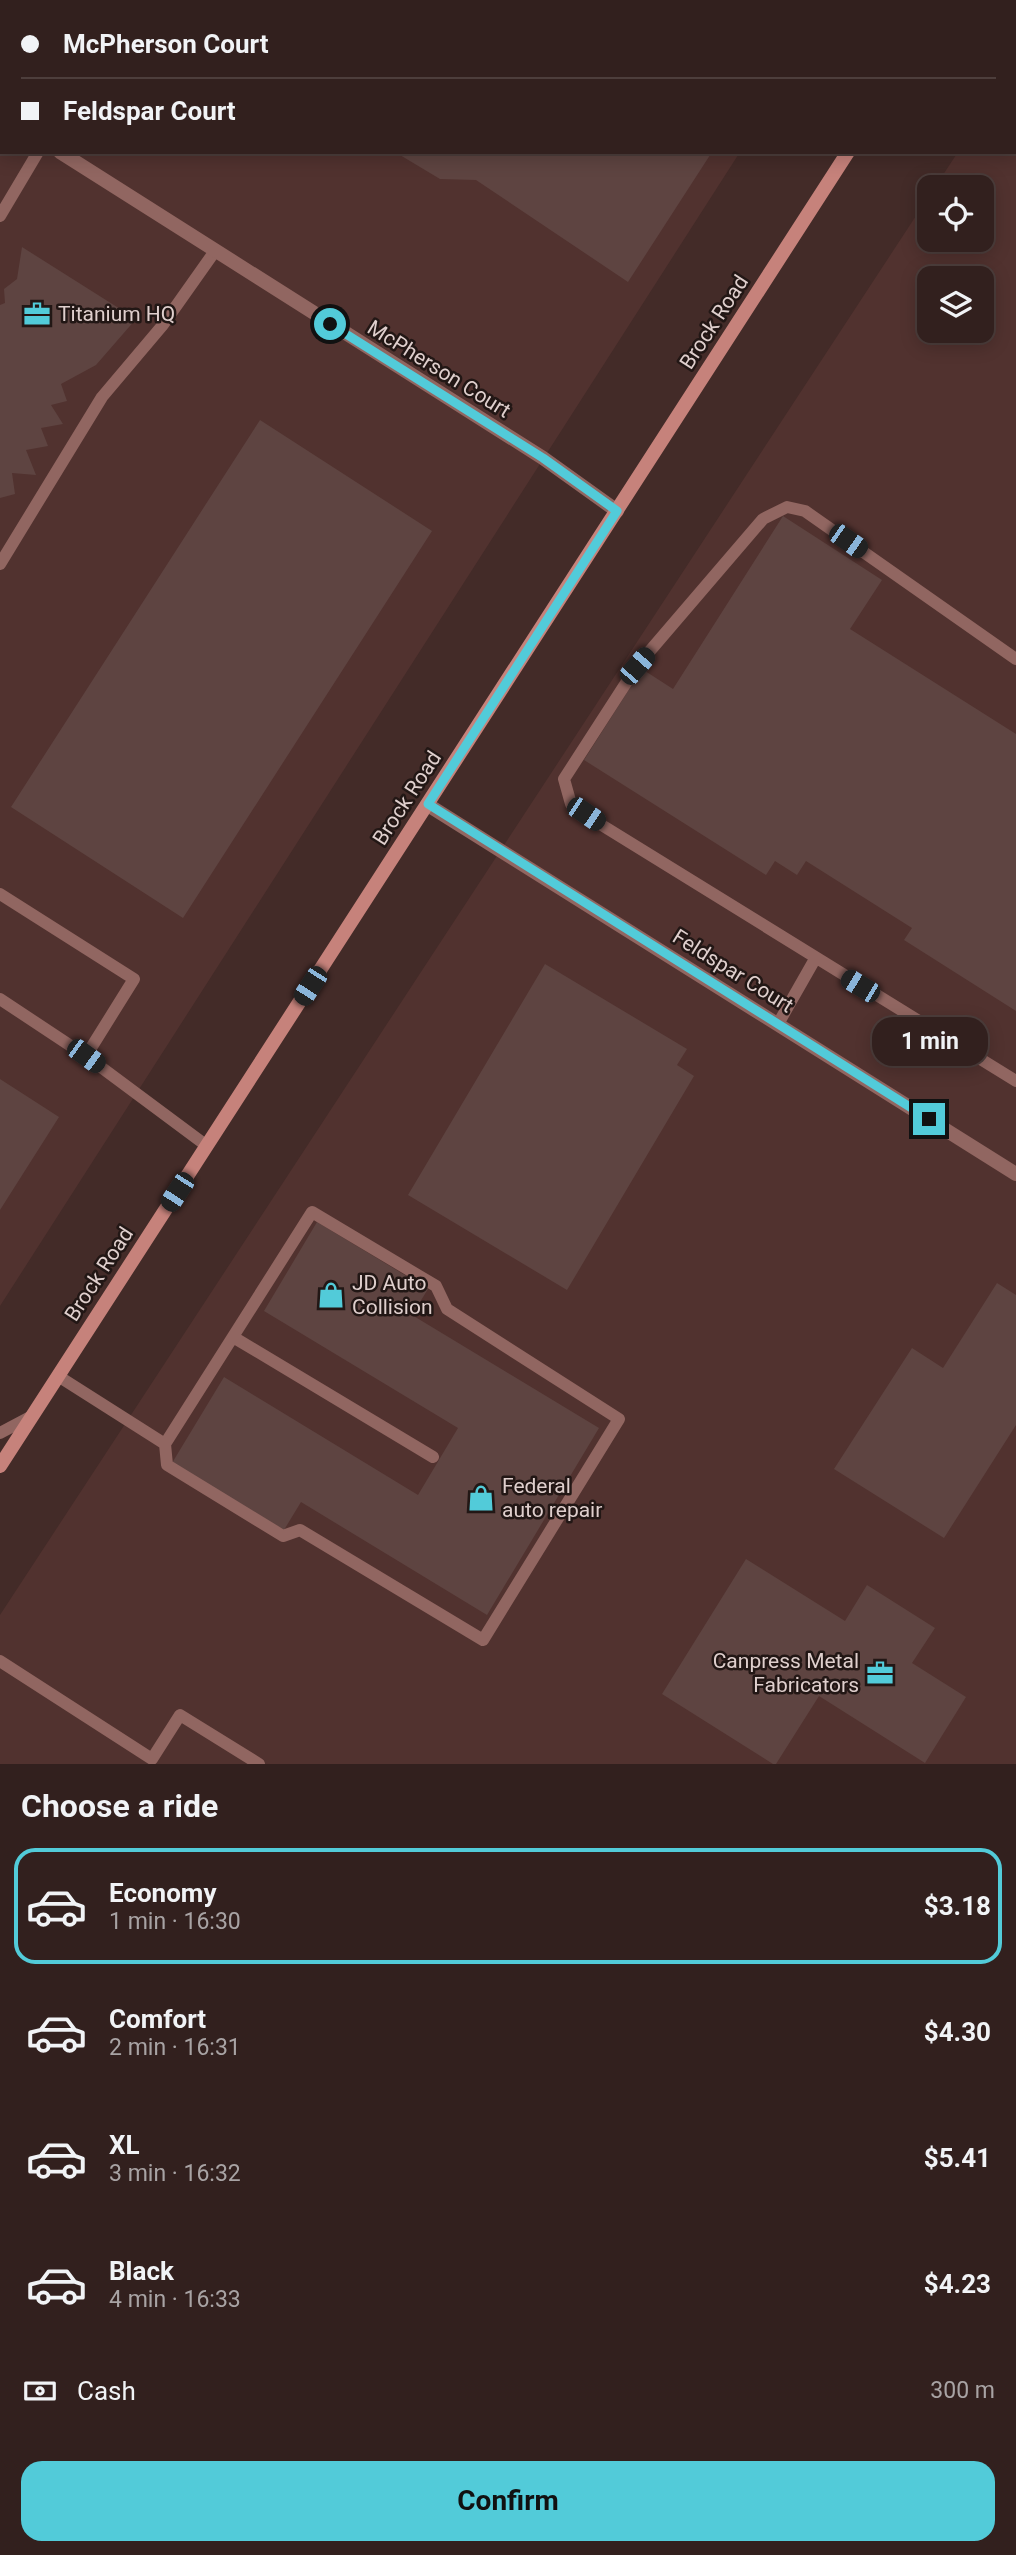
<!DOCTYPE html>
<html lang="en">
<head>
<meta charset="utf-8">
<style>
  body { margin:0; font-family:Roboto,sans-serif; background:#3d2d2b; color:#f1f3f6; height:100vh; display:flex; flex-direction:column; font-size:26px; white-space:nowrap }
  * { box-sizing:border-box; margin:0 }
  p { font-size:23px; color:#a8a3a4 }
  .icon { flex:none; width:38px; height:38px; fill:none; stroke:currentColor; stroke-width:2; stroke-linecap:round; stroke-linejoin:round }
  .map { position:relative; height:1764px; overflow:hidden }
  .panel { display:flex; flex-direction:column; background:#32201e; flex:1 }
  .panel>* { flex:none }
  .hud { position:absolute; left:0px; top:0px; width:1017px; height:154px; box-shadow:0 4px 18px #0003,0 0 0 2px #4d3e3c; display:grid; align-content:center; height:154px; padding:0 21px; background:#32201e }
  .buttons { position:absolute; left:917px; top:175px; display:grid; gap:14px }
  .buttons a { display:grid; place-items:center; width:77px; height:77px; border-radius:14px; background:#32201e; box-shadow:0 4px 18px #0003,0 0 0 2px #4d3e3c; font-size:35px }
  .end { position:absolute; width:32px; height:32px; margin:-16px; border:9px solid #52cbd9; background:#111; box-shadow:0 0 0 4px #111 }
  .from { border-radius:50% }
  .bubble { position:absolute; height:49px; border-radius:21px; background:#32201e; box-shadow:0 4px 18px #0003,0 0 0 2px #4d3e3c; font-size:23px; font-weight:700; line-height:49px; text-align:center }
  .car { position:absolute; width:21px; height:42px; margin:-21px -10px; border-radius:9px; box-shadow:0 0 5px 2px #0007; background:linear-gradient(#222 24%,#8ab4d8 0 40%,#222 0 76%,#8ab4d8 0 86%,#222 0) }
  .hud b { display:flex; align-items:center; gap:24px; height:66px; font-size:26px }
  .hud b+b { border-top:2px solid #4d3e3c }
  .hud i { width:18px; height:18px; background:#f1f3f6 }
  ul { padding:0; list-style:none }
  li { display:flex; align-items:center; gap:21px; height:116px; margin:0 14px 10px; padding:0 7px; border:4px solid transparent; border-radius:21px }
  li div { flex:1 }
  li b { display:block; font-size:26px }
  li em { font-style:normal; font-weight:700 }
  li.active { border-color:#52cbd9 }
  li>.icon { width:63px; height:63px; stroke-width:1.5 }
  h2 { padding:0 21px; font-size:32px; line-height:84px }
  .pay { display:flex; align-items:center; gap:18px; height:77px; padding:0 21px; font-size:26px }
  .pay p { margin-inline-start:auto }
  .cta { display:flex; gap:14px; margin-top:auto; padding:14px 21px }
  .cta a { flex:1; height:80px; border-radius:21px; background:#52cbd9; color:#111; font-size:28px; font-weight:700; line-height:80px; text-align:center }
  .map>svg:first-child { display:block }
  .built { fill:#51322f; fill-rule:evenodd }
  .building { fill:#5e4441 }
  .lines { fill:none; stroke-linecap:round; stroke-linejoin:round }
  .service { stroke:#916661; stroke-width:12 }
  .minor { stroke:#916661; stroke-width:14 }
  .secondary { stroke:#c6827b; stroke-width:14 }
  .route { stroke:#52cbd9; stroke-width:9 }
  .labels { text-anchor:middle; dominant-baseline:central; stroke-width:5; stroke-linejoin:round; paint-order:stroke }
  .poi-label { font-size:21px; fill:#dfcfcd; stroke:#221715; text-anchor:start }
  .street-label { font-size:21px; fill:#dfcfcd; stroke:#221715 }
</style>
</head>
<body>
<div class="map">
<svg width="1016" height="1764" viewBox="0 0 1016 1764">
  <rect width="100%" height="100%" fill="#432b28"/>
  <path class="built" d="M0 0H838L2 2V152H740L0 1306Z
    M1016 63V1764H0V1615L929 196V240H982V187H935L958 152H1015ZM929 278H982V331H929Z"/>
  <path class="building" d="M395 152H712L628 282 476 180 440 179Z
    M22 247 136 319 96 365 61 384 67 401 51 405 63 424 41 428 48 446 26 450 36 475 12 473 15 494 0 498V305L5 303 4 289 17 279Z
    M260 420 432 531 183 918 11 807Z
    M783 516 882 580 850 629 1016 734V1011L904 940 912 928 806 861 797 875 775 861 766 875 584 760 642 669 673 689Z
    M545 964 687 1049 677 1065 694 1076 567 1290 408 1195Z
    M0 1079 59 1117 0 1210Z
    M317 1222 428 1289 412 1315 599 1428 487 1615 301 1502 284 1530 172 1463 224 1377 418 1495 458 1428 264 1311Z
    M997 1283 1016 1295V1425L944 1538 834 1469 912 1348 943 1368Z
    M746 1559 845 1621 867 1585 935 1628 912 1663 966 1697 925 1763 819 1696 776 1764H773L662 1694Z"/>
  <g class="lines">
    <path class="service" d="M0 216 38 152
      M0 564 102 397 162 326 215 251
      M1016 659 805 511 787 507 763 519 637 666 564 779 571 804 600 824 1016 1081
      M0 894 134 979 86 1056
      M0 999 86 1056 207 1146
      M778 1024 815 959
      M233 1337 433 1457
      M58 1376 165 1444 312 1212 436 1286 447 1309 619 1419 483 1640 300 1530 283 1536 167 1465 165 1444
      M0 1433 32 1416
      M0 1661 152 1759 180 1715 259 1764"/>
    <path class="minor" d="M0 116 2 117
      M60 152 543 458 617 511
      M428 805 1016 1174"/>
    <path class="secondary" d="M946 2 947 0
      M0 1466 848 152"/>
  </g>
  <g class="lines">
    <path class="route" d="M330 324 543 458 617 511 428 804 929 1119"/>
  </g>
  <defs>
    <g id="office-bare" transform="scale(2.1)"><path d="M-6-3h4V-5.5h4V-3h4V5H-6ZM-1-4.5V-3h2v-1.5ZM-6 0V1H6V0Z" fill="#52cbd9" stroke="#221715" stroke-width="2.5" paint-order="stroke"/></g>
    <g id="shop-bare" transform="scale(2.1)"><path d="M-5-2.5h2.3a2.7 3.5 0 0 1 5.4 0H5L5.5 6h-11ZM-1.5-2.5h3a1.5 2.3 0 0 0-3 0Z" fill="#52cbd9" stroke="#221715" stroke-width="2.5" paint-order="stroke"/></g>
  </defs>
  <g fill-rule="evenodd">
    <use href="#office-bare" x="37" y="314"/>
    <use href="#shop-bare" x="331" y="1295"/>
    <use href="#shop-bare" x="481" y="1498"/>
    <use href="#office-bare" x="880" y="1673"/>
  </g>
  <g class="labels">
    <g class="poi-label">
      <text x="58" y="314">Titanium HQ</text>
      <text x="352" y="1283">JD Auto<tspan x="352" dy="24">Collision</tspan></text>
      <text x="502" y="1486">Federal<tspan x="502" dy="24">auto repair</tspan></text>
      <text x="859" y="1661" text-anchor="end">Canpress Metal<tspan x="859" dy="24">Fabricators</tspan></text>
    </g>
    <g class="street-label">
      <text transform="translate(714 322) rotate(-57)">Brock Road</text>
      <text transform="translate(439 369) rotate(32)">McPherson Court</text>
      <text transform="translate(407 798) rotate(-57)">Brock Road</text>
      <text transform="translate(733 971) rotate(32)">Feldspar Court</text>
      <text transform="translate(99 1274) rotate(-57)">Brock Road</text>
    </g>
  </g>
</svg>
<div class="buttons">
<a><svg class="icon" aria-label="locate" viewBox="0 0 24 24"><circle cx="12" cy="12" r="6"/><path d="M12 2v4M12 18v4M2 12h4M18 12h4"/></svg></a>
<a><svg class="icon" aria-label="layers" viewBox="0 0 24 24"><path d="M12 4l9 5-9 5-9-5zM3 14l9 5 9-5"/></svg></a>
</div>
<i class="end from" style="left:330px;top:324px"></i>
<i class="end" style="left:929px;top:1119px"></i>
<div class="bubble" style="left:872px;top:1017px;width:116px">1 min</div>
<i class="car" style="left:848px;top:541px;rotate:125deg"></i>
<i class="car" style="left:637px;top:666px;rotate:41deg"></i>
<i class="car" style="left:586px;top:814px;rotate:124deg"></i>
<i class="car" style="left:310px;top:986px;rotate:213deg"></i>
<i class="car" style="left:860px;top:986px;rotate:301deg"></i>
<i class="car" style="left:86px;top:1056px;rotate:126deg"></i>
<i class="car" style="left:177px;top:1192px;rotate:213deg"></i>
<div class="hud">
<b><i class="from"></i>McPherson Court</b>
<b><i></i>Feldspar Court</b>
</div>
</div>
<section class="panel">
<h2>Choose a ride</h2>
<ul>
<li class="active"><svg class="icon" aria-label="car" viewBox="0 0 24 24"><path d="M5 17H2v-5l4-1 3-4h7l3 4 3 1v5h-3M9 17h6M6 11h13"/><circle cx="7" cy="17" r="2"/><circle cx="17" cy="17" r="2"/></svg><div><b>Economy</b><p>1 min · 16:30</p></div><em>$3.18</em></li>
<li><svg class="icon" aria-label="car" viewBox="0 0 24 24"><path d="M5 17H2v-5l4-1 3-4h7l3 4 3 1v5h-3M9 17h6M6 11h13"/><circle cx="7" cy="17" r="2"/><circle cx="17" cy="17" r="2"/></svg><div><b>Comfort</b><p>2 min · 16:31</p></div><em>$4.30</em></li>
<li><svg class="icon" aria-label="car" viewBox="0 0 24 24"><path d="M5 17H2v-5l4-1 3-4h7l3 4 3 1v5h-3M9 17h6M6 11h13"/><circle cx="7" cy="17" r="2"/><circle cx="17" cy="17" r="2"/></svg><div><b>XL</b><p>3 min · 16:32</p></div><em>$5.41</em></li>
<li><svg class="icon" aria-label="car" viewBox="0 0 24 24"><path d="M5 17H2v-5l4-1 3-4h7l3 4 3 1v5h-3M9 17h6M6 11h13"/><circle cx="7" cy="17" r="2"/><circle cx="17" cy="17" r="2"/></svg><div><b>Black</b><p>4 min · 16:33</p></div><em>$4.23</em></li>
</ul>
<div class="pay"><svg class="icon" aria-label="cash" viewBox="0 0 24 24"><path d="M3 7h18v10H3z"/><circle cx="12" cy="12" r="2"/></svg>Cash<p>300 m</p></div>
<div class="cta"><a>Confirm</a></div>
</section>
</body>
</html>
